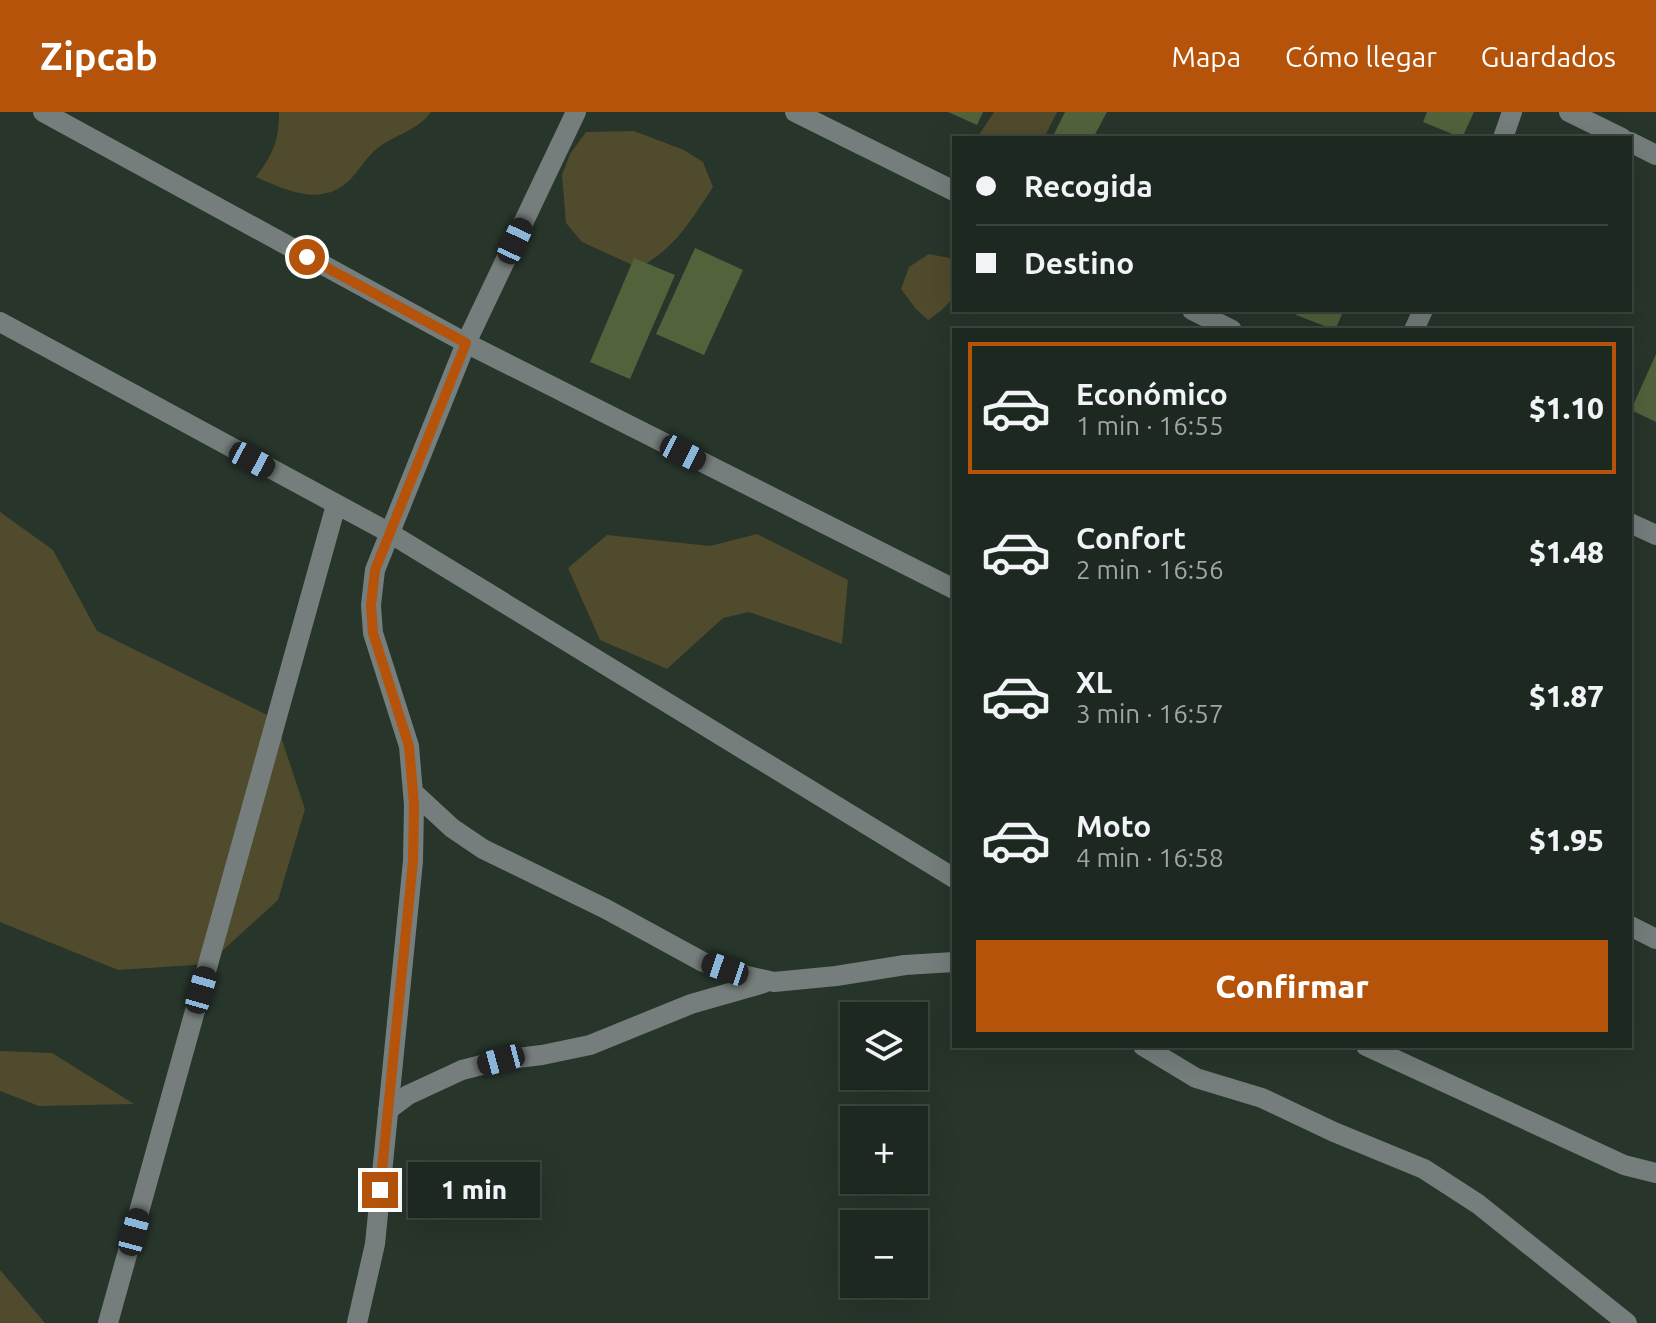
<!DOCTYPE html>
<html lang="es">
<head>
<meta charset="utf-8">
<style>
  body { margin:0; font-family:Ubuntu,sans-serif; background:#2a342d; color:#f1f3f6; height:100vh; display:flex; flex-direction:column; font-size:30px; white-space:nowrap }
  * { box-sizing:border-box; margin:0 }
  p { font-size:26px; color:#a0a6a5 }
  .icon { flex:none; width:44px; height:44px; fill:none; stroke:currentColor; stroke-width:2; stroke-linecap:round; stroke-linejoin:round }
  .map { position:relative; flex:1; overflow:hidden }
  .details { position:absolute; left:952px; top:216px; width:680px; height:720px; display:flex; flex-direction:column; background:#1d2820; border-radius:0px; box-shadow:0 8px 32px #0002,0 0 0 2px #3b443e }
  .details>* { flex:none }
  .guide { position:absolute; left:952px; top:24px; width:680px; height:176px; border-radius:0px; box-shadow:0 8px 32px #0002,0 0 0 2px #3b443e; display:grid; align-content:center; height:176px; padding:0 24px; background:#1d2820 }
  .tools { position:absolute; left:840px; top:890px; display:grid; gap:16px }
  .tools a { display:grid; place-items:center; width:88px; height:88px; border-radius:0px; background:#1d2820; box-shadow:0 8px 32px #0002,0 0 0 2px #3b443e; font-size:40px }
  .end { position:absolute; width:36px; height:36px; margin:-18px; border:10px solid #b45309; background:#fff; box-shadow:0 0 0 4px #fff }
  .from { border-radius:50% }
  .bubble { position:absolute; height:56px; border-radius:0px; background:#1d2820; box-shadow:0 8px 32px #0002,0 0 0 2px #3b443e; font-size:26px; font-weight:800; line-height:56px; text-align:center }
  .car { position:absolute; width:24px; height:48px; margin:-24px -12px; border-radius:10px; box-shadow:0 0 6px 2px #0007; background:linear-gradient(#222 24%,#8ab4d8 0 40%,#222 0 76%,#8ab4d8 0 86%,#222 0) }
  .guide b { display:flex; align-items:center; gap:28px; height:76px; font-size:30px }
  .guide b+b { border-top:2px solid #3b443e }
  .guide i { width:20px; height:20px; background:#f1f3f6 }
  ul { padding:14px 0 0; list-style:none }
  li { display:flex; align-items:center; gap:24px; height:132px; margin:0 16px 12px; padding:0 8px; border:4px solid transparent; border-radius:0px }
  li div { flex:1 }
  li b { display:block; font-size:30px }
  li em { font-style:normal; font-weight:800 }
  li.on { border-color:#b45309 }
  li>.icon { width:72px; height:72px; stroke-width:1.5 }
  .button { display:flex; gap:16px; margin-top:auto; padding:16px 24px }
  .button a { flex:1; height:92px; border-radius:0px; background:#b45309; color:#fff; font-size:32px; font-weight:800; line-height:92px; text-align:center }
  header { display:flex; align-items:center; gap:48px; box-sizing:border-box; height:112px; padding:0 40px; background:#b45309; color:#fff }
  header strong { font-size:38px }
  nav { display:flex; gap:44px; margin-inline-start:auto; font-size:28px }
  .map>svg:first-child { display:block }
  .green { fill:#504b2c }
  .building { fill:#52623b }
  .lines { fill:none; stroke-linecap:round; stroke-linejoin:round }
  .minor { stroke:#757e7c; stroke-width:20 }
  .route { stroke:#b45309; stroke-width:10 }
</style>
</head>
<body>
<header>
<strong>Zipcab</strong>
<nav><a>Mapa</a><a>Cómo llegar</a><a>Guardados</a></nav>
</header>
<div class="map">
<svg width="1656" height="1211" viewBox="0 0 1656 1211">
  <rect width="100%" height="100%" fill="#27352b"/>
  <path class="green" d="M279 0H431C418 18 397 22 379 35 366 44 358 62 345 72 318 94 283 77 256 65 273 42 279 29 279 0Z
    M994 0H1057L1044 26H977Z
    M634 19 684 38 703 50 713 75C689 111 677 134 639 156L582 130 566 111 562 63 570 42 586 20Z
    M929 142 954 147C954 183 960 186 928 208L915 196 901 177 909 155Z
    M0 400 53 438 97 519 275 607 305 697 278 788 208 852 118 858 0 810Z
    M757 422 848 468 842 532 749 500 723 506 667 557 600 528 568 456 607 423 710 434Z
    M0 939 52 941 134 992 39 994 0 979Z
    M0 1158 45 1211H0Z"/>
  <path class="building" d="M948 0H983L977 13Z
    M1065 0H1107L1093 26H1052Z
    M1427 0H1474L1462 26 1423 10Z
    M695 136 743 158 704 243 656 222Z
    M634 146 675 163 630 267 590 250Z
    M1298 198H1344L1335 218 1296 203Z
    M1656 242V310L1631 298Z"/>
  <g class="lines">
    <path class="minor" d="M43 0 466 231 954 477
      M795 0 954 79
      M1569 0 1622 26
      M1503 26 1512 0
      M1630 30 1656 43
      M1192 198 1232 218
      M0 210 388 420 954 766
      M1414 218 1423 198
      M1630 411 1656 423
      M413 680 452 716 483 737 606 797 703 850 747 864 774 870 836 864 905 853 954 850
      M1630 814 1656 827
      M1143 934 1196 966 1262 986 1334 1020 1424 1057 1478 1092 1627 1211
      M1366 934 1624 1053 1656 1061
      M388 998 408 983 462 958 501 948 542 943 590 933 691 892 764 871
      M108 1211 336 393
      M357 1211 375 1132 413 749 414 693 409 634 373 521 371 493 375 458 466 231 576 0"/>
  </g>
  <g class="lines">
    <path class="route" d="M307 145 466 231 375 458 371 493 373 521 409 634 414 693 413 749 380 1078"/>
  </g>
</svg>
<div class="tools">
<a><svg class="icon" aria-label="layers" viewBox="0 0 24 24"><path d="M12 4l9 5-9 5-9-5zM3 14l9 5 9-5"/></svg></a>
<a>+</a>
<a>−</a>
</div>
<i class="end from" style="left:307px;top:145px"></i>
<i class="end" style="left:380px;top:1078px"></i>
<div class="bubble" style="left:408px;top:1050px;width:132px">1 min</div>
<i class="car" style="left:515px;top:129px;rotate:25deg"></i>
<i class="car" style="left:683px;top:341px;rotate:117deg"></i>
<i class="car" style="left:252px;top:348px;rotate:118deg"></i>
<i class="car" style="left:725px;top:857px;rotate:289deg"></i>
<i class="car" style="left:201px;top:878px;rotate:16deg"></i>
<i class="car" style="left:501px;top:948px;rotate:255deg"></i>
<i class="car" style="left:134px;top:1120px;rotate:15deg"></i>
<div class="guide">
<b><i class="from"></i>Recogida</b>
<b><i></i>Destino</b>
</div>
<section class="details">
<ul>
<li class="on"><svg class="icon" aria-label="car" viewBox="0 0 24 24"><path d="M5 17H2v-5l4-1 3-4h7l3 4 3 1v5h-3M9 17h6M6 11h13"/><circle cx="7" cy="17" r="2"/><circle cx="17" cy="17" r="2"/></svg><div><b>Económico</b><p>1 min · 16:55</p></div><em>$1.10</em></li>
<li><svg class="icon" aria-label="car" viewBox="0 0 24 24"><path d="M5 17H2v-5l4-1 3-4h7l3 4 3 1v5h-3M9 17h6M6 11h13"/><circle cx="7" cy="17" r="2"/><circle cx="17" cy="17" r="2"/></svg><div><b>Confort</b><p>2 min · 16:56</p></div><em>$1.48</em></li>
<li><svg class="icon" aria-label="car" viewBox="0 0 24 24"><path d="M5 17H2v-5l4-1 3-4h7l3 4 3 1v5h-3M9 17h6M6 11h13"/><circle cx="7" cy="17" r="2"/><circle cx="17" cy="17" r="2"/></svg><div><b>XL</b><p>3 min · 16:57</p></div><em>$1.87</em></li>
<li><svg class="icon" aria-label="car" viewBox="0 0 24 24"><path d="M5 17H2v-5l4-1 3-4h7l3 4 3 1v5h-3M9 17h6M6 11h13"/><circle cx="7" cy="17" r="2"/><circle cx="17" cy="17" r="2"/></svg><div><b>Moto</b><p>4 min · 16:58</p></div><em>$1.95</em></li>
</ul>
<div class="button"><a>Confirmar</a></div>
</section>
</div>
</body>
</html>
